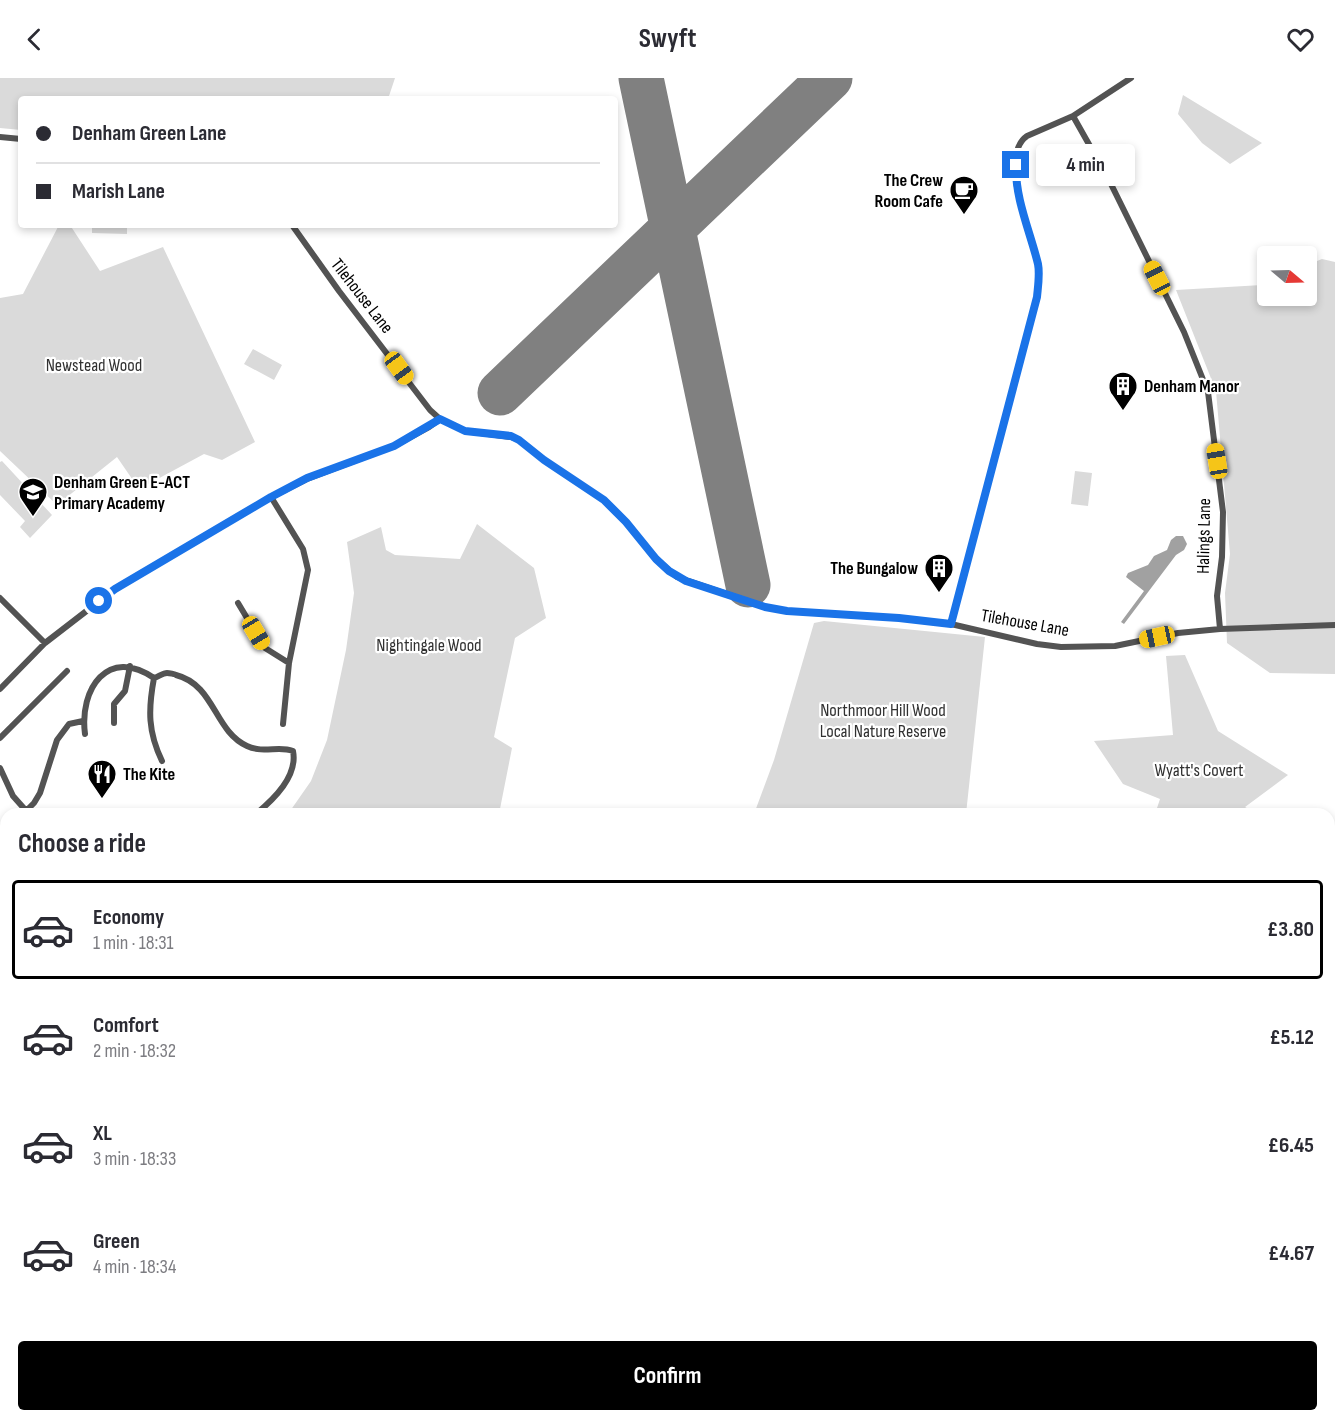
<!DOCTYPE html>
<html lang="en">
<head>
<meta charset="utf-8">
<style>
  body { margin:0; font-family:"Sofia Sans Condensed",sans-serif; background:#f7f7f7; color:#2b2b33; height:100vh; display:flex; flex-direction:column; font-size:22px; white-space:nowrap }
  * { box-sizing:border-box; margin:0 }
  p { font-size:20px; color:#7c7c81 }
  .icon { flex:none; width:33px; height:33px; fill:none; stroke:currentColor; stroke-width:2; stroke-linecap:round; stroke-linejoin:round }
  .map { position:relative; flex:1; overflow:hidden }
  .sheet { position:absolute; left:0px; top:730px; width:1335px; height:614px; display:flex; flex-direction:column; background:#fff; border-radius:18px 18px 0 0; box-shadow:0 3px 9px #0003 }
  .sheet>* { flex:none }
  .banner { position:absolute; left:18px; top:18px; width:600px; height:132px; border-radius:6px; box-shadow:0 3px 9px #0003; display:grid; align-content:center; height:132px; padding:0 18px; background:#fff }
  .needle { width:39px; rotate:109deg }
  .fabs { position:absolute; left:1257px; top:168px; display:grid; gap:12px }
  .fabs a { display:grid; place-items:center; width:60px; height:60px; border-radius:6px; background:#fff; box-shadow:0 3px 9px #0003; font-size:30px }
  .end { position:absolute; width:27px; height:27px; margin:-14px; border:8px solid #1a73e8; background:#fff; box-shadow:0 0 0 3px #fff }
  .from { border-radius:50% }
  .bubble { position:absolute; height:42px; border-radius:6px; background:#fff; box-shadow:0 3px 9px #0003; font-size:20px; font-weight:700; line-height:42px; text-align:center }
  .car { position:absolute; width:18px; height:36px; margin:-18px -9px; border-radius:8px; box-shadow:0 0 4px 2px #0007; background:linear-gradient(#f5c518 24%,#345 0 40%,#f5c518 0 76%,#345 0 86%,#f5c518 0) }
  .banner b { display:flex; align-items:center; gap:21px; height:57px; font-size:22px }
  .banner b+b { border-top:2px solid #e1e1e2 }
  .banner i { width:15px; height:15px; background:#2b2b33 }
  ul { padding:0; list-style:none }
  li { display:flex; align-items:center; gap:18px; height:99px; margin:0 12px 9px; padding:0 6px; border:3px solid transparent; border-radius:6px }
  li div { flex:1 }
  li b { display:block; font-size:22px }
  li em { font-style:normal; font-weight:700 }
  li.active { border-color:#000 }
  li>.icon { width:54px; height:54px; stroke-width:1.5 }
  h2 { padding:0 18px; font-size:27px; line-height:72px }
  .action { display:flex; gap:12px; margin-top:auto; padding:12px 18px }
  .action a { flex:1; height:69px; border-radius:6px; background:#000; color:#fff; font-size:24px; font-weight:700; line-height:69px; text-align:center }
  header { display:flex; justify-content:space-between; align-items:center; height:78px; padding:0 18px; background:#fff; font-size:27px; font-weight:700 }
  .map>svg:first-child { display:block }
  .green { fill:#dadada }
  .water { fill:#a1a1a1 }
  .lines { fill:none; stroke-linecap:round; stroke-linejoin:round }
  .runway { stroke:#808080; stroke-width:45 }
  .primary-casing { stroke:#dbdbdb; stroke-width:12 }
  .minor { stroke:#535353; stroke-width:6 }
  .primary { stroke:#000; stroke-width:9 }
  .route { stroke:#1a73e8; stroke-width:8 }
  .labels { text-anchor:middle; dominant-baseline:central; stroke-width:4.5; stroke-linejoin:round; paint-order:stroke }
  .poi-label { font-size:18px; font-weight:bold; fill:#000; stroke:#fff; text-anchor:start }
  .street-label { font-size:18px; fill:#000; stroke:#fff }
  .park-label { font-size:18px; fill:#313131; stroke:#fff }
</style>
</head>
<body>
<header><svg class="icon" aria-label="back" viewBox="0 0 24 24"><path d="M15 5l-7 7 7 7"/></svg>Swyft<svg class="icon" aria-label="heart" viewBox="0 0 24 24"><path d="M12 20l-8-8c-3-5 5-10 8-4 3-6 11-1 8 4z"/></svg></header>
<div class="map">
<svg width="1335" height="1343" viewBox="0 0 1335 1343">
  <rect width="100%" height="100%" fill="#fff"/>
  <path class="green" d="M0 0H395L388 21H21V52L0 50Z
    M1183 17 1262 65 1230 86 1202 65 1178 36Z
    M59 147H70L100 193 163 169 255 364 222 382 204 376 139 411 117 379 57 427 0 373V220L23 216Z
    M92 147H127V156L92 155Z
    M1322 181 1335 184V596L1270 595 1227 565 1225 515 1230 476 1216 313 1176 212 1262 207 1267 205 1268 218H1306L1307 187Z
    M253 271 282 287 274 302 244 286Z
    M2 383 52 437 30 460 20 449 25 443 0 417V384Z
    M1075 393 1092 395 1088 428 1071 426Z
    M477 446 534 490 546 540 515 560 494 659 512 670 499 736H288L311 703 327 662 346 572 354 515 347 464 381 449 386 472 395 477 460 481Z
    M824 543 985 559 966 736H754L774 682 814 545Z
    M1185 577 1218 653 1288 697 1245 729 1257 736H1155L1160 721 1123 706 1094 663 1173 657 1166 578Z
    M1329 747 1335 748V889L1329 893Z
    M0 1226 6 1229V1338H207L205 1343H0Z
    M1055 1338H1112L1113 1343H1054Z"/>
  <path class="water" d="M1176 458H1183L1187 466 1184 472 1176 477 1124 546 1121 544 1144 513 1126 499 1128 495 1148 487 1154 478 1167 472 1171 462Z
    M1335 985V1144H1329V987Z
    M0 1168 6 1171V1229L0 1226Z
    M0 1299H6V1338H177L179 1343H0Z
    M1329 1324 1335 1325V1343H1113L1112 1338H1329Z
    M207 1338H462L473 1341 460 1343 383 1341 386 1343H205Z
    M511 1338H1055L1054 1343H509Z"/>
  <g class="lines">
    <path class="runway" d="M641 0 748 507
      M500 315 830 0"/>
    <g class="primary-casing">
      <path id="primary" d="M0 891 6 892
        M1329 913H1335"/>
    </g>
    <path class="minor" d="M1073 38 1108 100 1184 254 1208 314 1223 434 1222 479 1217 518 1220 551
      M0 59 21 61
      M292 147 339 213 430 332 440 341 465 353 511 359 519 362 544 382 604 422 626 444 656 481 677 499 765 529 787 533 899 540 951 546 1037 566 1061 569 1115 568 1178 555 1220 551 1335 547
      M271 419 303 471 308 492 289 585 283 646
      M0 520 45 565
      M238 525 265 570 289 585
      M951 546 1037 219C1038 209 1040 197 1038 187 1032 158 997 79 1027 58L1073 38 1131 0
      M154 600C158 599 163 595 167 595 169 595 175 596 176 597 215 607 214 653 247 668 265 676 278 667 293 673 298 698 274 721 256 736
      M154 600C148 632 148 654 162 683
      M0 611 45 565 115 511 271 419 307 401 394 368 429 349 440 341
      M114 645V626L125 613 130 588
      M85 656C79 611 108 568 154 600
      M0 660 67 593
      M0 690 13 718 29 736
      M23 736 34 725 40 715 57 662 69 646 83 643
      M0 761 6 755
      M0 791 6 794"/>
    <use href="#primary" class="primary"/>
  </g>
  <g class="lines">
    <path class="route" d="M99 523 115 511 271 419 307 400 394 368 440 341 465 353 511 358 519 362 544 382 604 422 626 444 656 481 669 493 686 503 765 529 787 533 899 540 951 546 1037 219C1038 208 1040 196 1038 186 1030 153 1015 121 1016 87"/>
  </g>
  <defs>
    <g id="cafe-pin" transform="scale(1.5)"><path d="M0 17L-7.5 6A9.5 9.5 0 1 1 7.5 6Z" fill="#000" stroke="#fff"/><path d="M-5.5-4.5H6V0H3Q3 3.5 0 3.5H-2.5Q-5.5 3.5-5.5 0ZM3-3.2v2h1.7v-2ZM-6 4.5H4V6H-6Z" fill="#fff"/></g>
    <g id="building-pin" transform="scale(1.5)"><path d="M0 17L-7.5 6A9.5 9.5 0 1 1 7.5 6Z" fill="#000" stroke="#fff"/><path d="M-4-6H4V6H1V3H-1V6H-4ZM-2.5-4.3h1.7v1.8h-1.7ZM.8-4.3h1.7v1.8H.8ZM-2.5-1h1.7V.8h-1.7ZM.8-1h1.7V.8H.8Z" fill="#fff"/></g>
    <g id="school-pin" transform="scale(1.5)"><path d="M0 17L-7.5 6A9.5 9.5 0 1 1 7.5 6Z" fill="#000" stroke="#fff"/><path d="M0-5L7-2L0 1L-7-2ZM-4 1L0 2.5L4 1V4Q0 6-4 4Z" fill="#fff"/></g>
    <g id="restaurant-pin" transform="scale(1.5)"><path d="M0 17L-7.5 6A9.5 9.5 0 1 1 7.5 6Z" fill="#000" stroke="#fff"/><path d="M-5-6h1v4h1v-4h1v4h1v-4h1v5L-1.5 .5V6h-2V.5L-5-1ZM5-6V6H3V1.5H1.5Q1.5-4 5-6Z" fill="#fff"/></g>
  </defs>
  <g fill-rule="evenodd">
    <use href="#cafe-pin" x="964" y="112"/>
    <use href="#building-pin" x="1123" y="308"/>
    <use href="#school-pin" x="33" y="414"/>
    <use href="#building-pin" x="939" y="490"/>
    <use href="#restaurant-pin" x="102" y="696"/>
  </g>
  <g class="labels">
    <g class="poi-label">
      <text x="943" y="102" text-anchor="end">The Crew<tspan x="943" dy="21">Room Cafe</tspan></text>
      <text x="1144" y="308">Denham Manor</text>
      <text x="54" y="404">Denham Green E-ACT<tspan x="54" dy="21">Primary Academy</tspan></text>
      <text x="918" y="490" text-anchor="end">The Bungalow</text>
      <text x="123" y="696">The Kite</text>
    </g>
    <g class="street-label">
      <text transform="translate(362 218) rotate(52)">Tilehouse Lane</text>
      <text transform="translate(1204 458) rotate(-89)">Halings Lane</text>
      <text transform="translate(1025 545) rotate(10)">Tilehouse Lane</text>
    </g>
    <g class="park-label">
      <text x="94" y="287">Newstead Wood</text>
      <text x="429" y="567">Nightingale Wood</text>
      <text x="883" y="632">Northmoor Hill Wood<tspan x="883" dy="21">Local Nature Reserve</tspan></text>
      <text x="1199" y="692">Wyatt's Covert</text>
    </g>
  </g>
</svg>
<div class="fabs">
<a><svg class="needle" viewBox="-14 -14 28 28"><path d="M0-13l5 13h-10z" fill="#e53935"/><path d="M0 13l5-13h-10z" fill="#7c7c81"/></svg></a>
</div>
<i class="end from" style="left:99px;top:523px"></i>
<i class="end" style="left:1016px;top:87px"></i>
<div class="bubble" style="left:1036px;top:66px;width:99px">4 min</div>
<i class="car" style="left:1157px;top:200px;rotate:333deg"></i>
<i class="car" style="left:399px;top:290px;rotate:144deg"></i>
<i class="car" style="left:1217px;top:383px;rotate:351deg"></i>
<i class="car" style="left:256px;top:555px;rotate:149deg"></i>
<i class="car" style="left:1157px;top:559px;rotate:258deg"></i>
<div class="banner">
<b><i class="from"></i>Denham Green Lane</b>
<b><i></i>Marish Lane</b>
</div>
<section class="sheet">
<h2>Choose a ride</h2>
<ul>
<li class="active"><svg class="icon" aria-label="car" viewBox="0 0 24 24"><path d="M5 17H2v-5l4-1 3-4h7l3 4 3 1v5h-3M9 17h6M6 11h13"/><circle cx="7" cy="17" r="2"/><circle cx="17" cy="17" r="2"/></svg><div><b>Economy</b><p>1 min · 18:31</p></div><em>£3.80</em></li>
<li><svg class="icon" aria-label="car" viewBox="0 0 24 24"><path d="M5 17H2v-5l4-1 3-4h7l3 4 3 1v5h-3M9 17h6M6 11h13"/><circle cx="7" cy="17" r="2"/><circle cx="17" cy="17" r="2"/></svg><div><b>Comfort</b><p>2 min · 18:32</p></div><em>£5.12</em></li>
<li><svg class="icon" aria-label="car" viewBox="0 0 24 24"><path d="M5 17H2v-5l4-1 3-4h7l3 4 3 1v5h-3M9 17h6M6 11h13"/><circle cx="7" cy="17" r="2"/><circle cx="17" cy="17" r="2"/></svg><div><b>XL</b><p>3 min · 18:33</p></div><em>£6.45</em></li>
<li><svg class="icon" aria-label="car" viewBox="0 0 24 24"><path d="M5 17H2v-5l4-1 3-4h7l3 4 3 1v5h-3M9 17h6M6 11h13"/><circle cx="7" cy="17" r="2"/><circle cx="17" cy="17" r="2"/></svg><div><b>Green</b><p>4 min · 18:34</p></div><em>£4.67</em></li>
</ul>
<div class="action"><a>Confirm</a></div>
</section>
</div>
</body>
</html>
